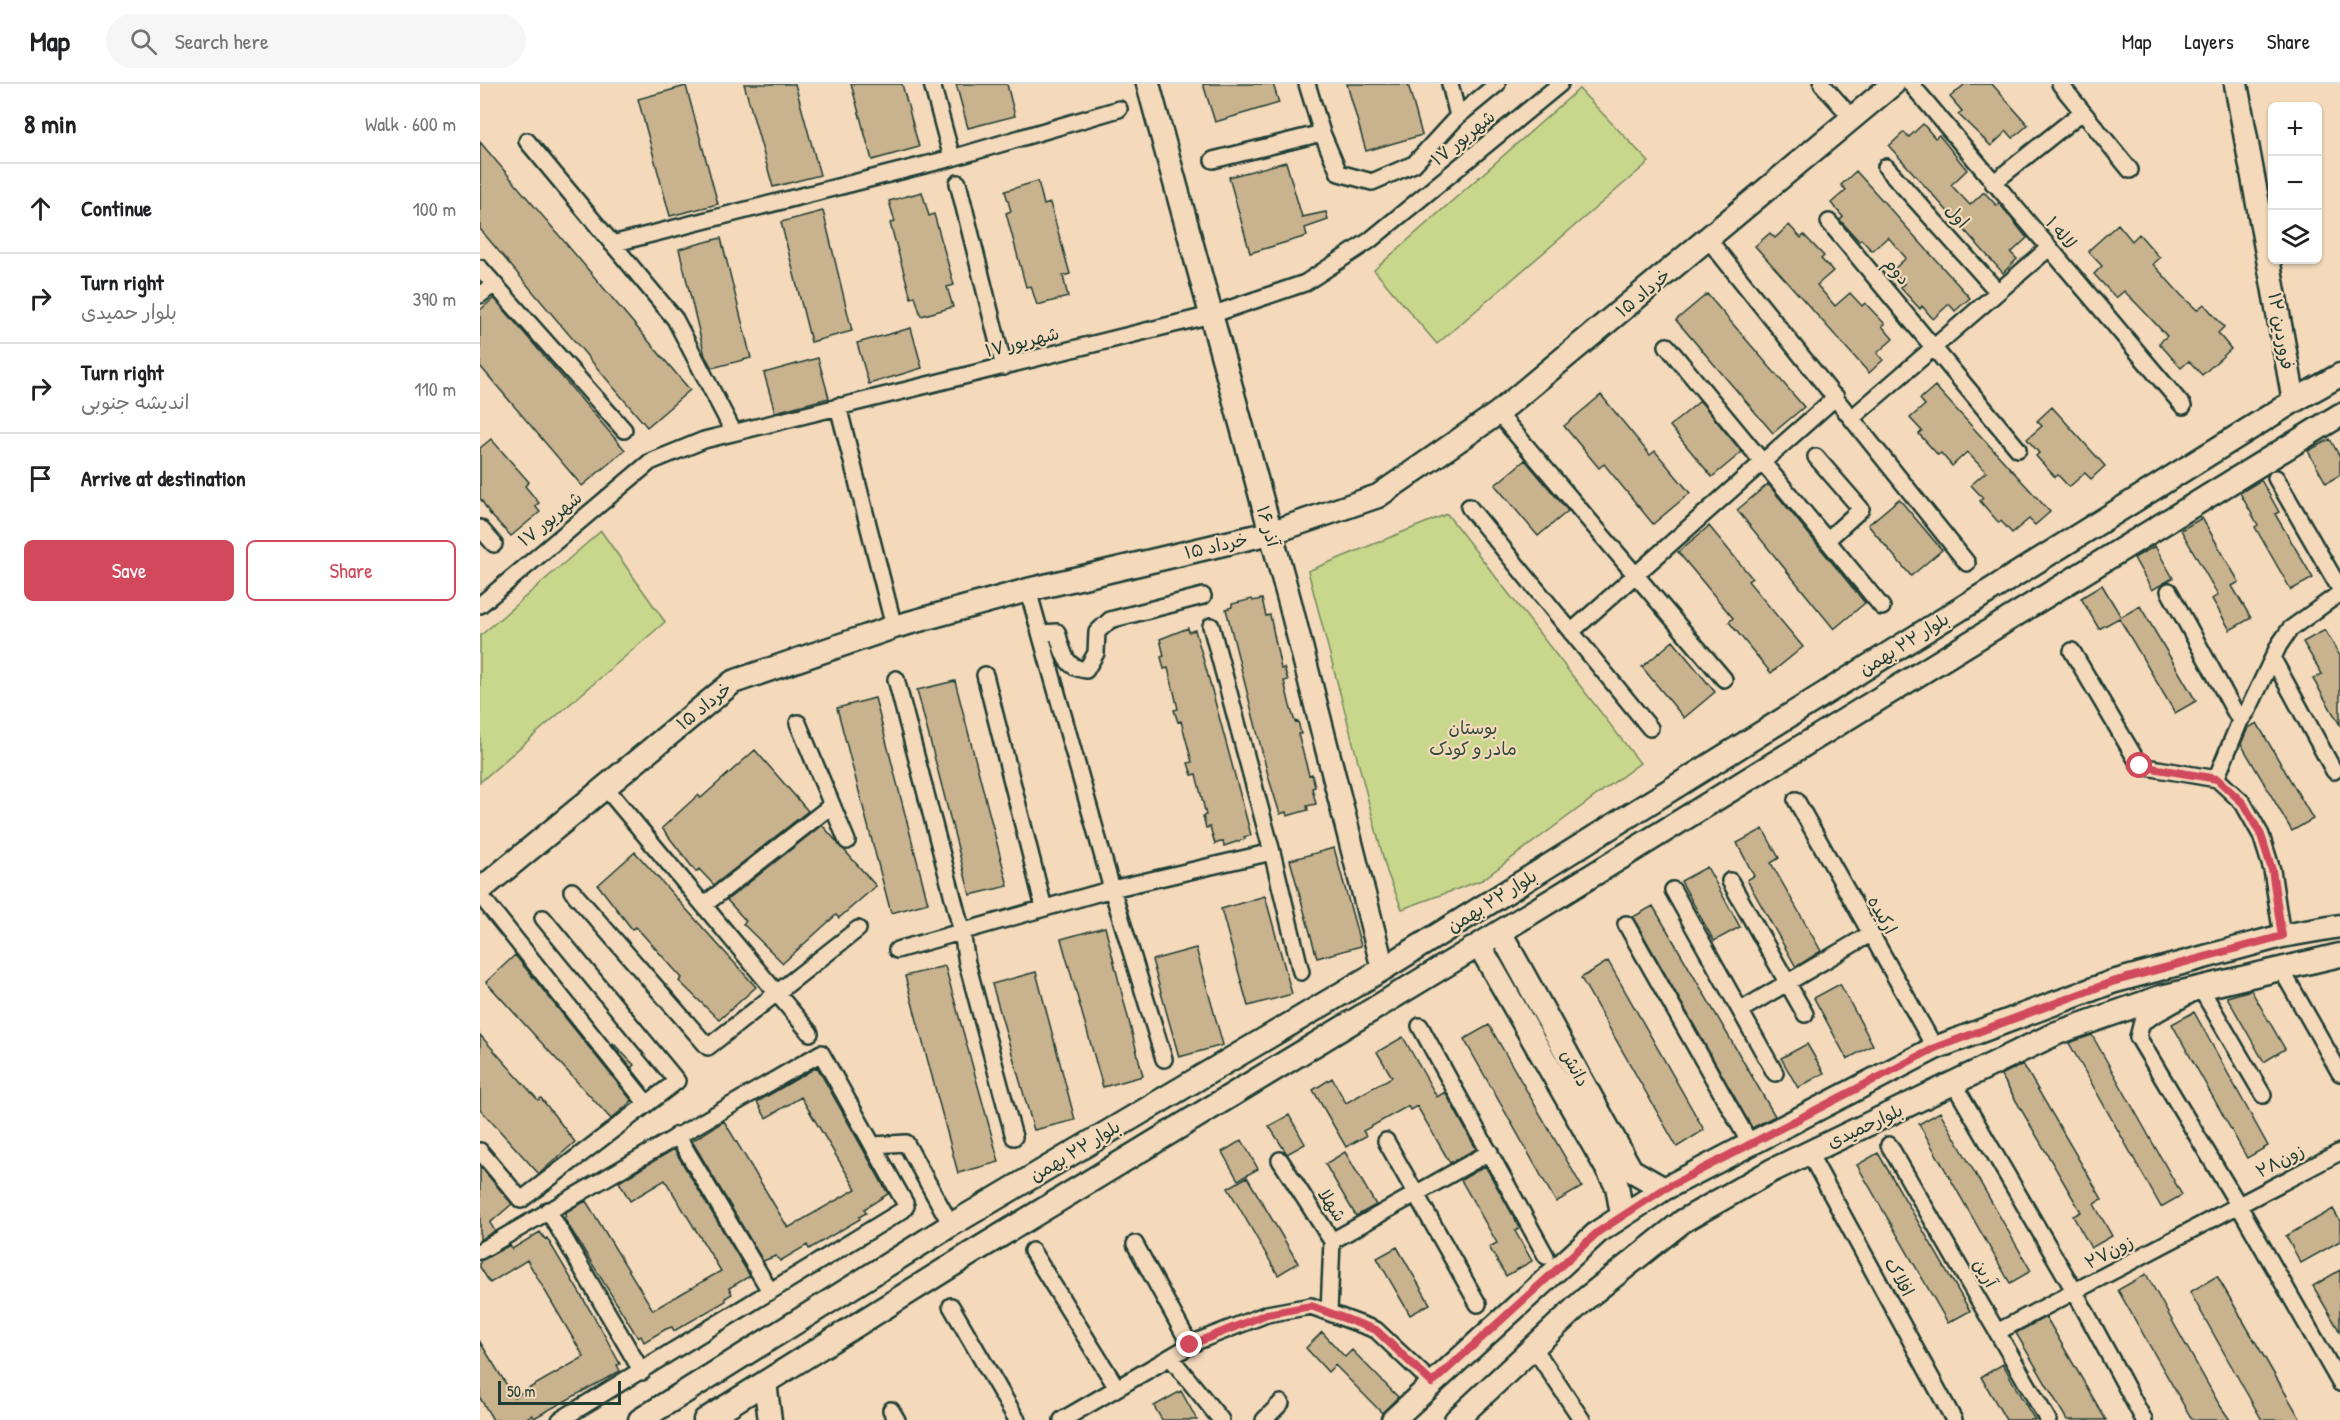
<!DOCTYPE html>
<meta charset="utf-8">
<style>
body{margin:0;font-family:"Patrick Hand","Playpen Sans Arabic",sans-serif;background:#f6f6f6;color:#202124}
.controls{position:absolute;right:18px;top:18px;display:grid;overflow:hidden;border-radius:9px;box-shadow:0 2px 4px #0004}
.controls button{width:54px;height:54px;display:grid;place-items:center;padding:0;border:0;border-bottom:2px solid #e0e0e0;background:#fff;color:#202124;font:30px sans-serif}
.scale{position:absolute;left:18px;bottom:15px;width:123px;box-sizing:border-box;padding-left:6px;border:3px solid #1f3d34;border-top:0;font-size:16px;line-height:21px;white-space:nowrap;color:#1f3d34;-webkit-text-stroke:4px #f4d9bb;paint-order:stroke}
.stop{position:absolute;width:18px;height:18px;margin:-14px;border:4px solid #d1495b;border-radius:50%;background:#fff}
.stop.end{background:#d1495b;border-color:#fff;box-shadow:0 2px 6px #0008}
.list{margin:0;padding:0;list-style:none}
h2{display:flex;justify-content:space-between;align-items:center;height:78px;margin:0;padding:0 24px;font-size:26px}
h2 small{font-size:20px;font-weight:400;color:#757577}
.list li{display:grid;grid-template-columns:39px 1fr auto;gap:18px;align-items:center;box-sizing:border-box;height:90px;padding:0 24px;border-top:2px solid #e0e0e0}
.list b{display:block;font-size:22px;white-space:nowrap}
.list p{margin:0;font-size:20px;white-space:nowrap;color:#757577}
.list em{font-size:20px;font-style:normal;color:#757577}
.actions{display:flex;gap:12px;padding:18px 24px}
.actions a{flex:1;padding:14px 0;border:2px solid #d1495b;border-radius:9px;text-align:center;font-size:21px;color:#d1495b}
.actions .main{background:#d1495b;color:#fff}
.icon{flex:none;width:33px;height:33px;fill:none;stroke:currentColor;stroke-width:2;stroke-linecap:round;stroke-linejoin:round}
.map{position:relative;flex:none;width:1860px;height:1336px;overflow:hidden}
header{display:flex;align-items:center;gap:36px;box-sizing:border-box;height:84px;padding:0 30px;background:#fff;border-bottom:2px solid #e0e0e0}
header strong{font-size:28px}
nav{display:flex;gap:33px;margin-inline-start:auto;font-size:21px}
.search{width:420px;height:54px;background:#f6f6f6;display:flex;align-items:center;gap:15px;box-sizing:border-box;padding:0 21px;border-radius:33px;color:#757577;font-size:22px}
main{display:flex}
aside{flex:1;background:#fff}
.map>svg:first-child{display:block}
</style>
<header>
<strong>Map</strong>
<div class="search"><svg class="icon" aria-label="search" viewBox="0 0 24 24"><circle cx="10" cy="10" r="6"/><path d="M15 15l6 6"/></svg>Search here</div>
<nav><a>Map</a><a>Layers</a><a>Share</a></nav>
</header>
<main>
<aside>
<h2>8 min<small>Walk · 600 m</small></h2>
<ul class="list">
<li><svg class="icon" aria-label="ahead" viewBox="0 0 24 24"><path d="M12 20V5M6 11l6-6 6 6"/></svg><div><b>Continue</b></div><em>100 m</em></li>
<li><svg class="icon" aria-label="right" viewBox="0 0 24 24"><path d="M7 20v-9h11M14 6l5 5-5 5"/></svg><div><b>Turn right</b><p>بلوار حمیدی</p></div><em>390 m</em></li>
<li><svg class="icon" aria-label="right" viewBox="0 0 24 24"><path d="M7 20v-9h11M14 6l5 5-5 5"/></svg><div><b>Turn right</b><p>اندیشه جنوبی</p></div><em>110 m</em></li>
<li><svg class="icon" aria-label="arrive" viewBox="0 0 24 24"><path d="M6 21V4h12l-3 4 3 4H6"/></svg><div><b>Arrive at destination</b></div></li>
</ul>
<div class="actions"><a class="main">Save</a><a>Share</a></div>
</aside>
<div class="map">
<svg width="1860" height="1336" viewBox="0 0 1860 1336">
<rect width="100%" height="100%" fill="#f4d9bb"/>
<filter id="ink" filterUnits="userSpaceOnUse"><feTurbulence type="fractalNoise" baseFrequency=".0167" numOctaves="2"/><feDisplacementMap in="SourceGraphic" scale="12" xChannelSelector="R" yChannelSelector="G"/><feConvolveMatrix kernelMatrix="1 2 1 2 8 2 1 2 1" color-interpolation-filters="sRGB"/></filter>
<g filter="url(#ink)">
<!-- green -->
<path fill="#c8d78b" stroke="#748a60" stroke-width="1.5" d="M1099 5 1169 78 957 260 894 186Z
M967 430 1160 679 1002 796 922 825 907 788 828 487Z
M121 447 185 538 0 698V552Z"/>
<!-- building -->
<path fill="#c9b28e" stroke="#1f3d34" stroke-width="1.5" d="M264 0H315L340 91 293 103Z
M371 0H422L439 63 392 76Z
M476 0H527L535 32 488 44Z
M723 0H793L799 19 735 38Z
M867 0H928L942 51 886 67Z
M1485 0H1512L1548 41 1533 54 1527 47 1511 62 1478 30 1482 27 1470 13Z
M206 2 238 120 190 132 158 15Z
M1443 40 1455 54 1459 51 1487 86 1471 101 1490 121 1504 108 1516 121 1519 119 1547 154 1531 169 1537 175 1523 189 1409 62 1424 48 1429 53Z
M0 58 210 306 167 343 0 145Z
M806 78 822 133 846 128 848 136 825 144 827 152 770 169 749 93Z
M1376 87 1490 214 1475 227 1469 220 1453 235 1442 222 1440 225 1420 203 1424 200 1412 187 1426 174 1408 153 1392 167 1381 155 1379 157 1360 136 1363 133 1351 119 1366 106 1361 101Z
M558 97 564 121 570 119 590 190 583 192 588 213 557 221 551 202 546 203 526 129 531 127 525 107Z
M442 108 449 132 454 130 474 201 467 203 473 223 441 232 435 212 431 214 410 139 415 138 409 117Z
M343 127 372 247 331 258 301 138Z
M1638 140 1652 157 1659 150 1680 174 1673 180 1701 211 1717 226 1724 220 1744 243 1738 249 1751 265 1722 291 1709 277 1701 284 1679 259 1687 252 1658 221 1644 207 1636 214 1614 190 1622 182 1608 167Z
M1309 141 1321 154 1324 151 1344 172 1341 175 1353 187 1337 201 1355 222 1370 209 1382 222 1385 219 1405 240 1402 242 1413 255 1397 269 1403 276 1389 289 1275 162 1290 149 1295 154Z
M241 154 271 274 232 284 225 272 199 165Z
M1227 210 1324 323 1293 349 1196 236Z
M14 214 145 366 102 402 0 282V226Z
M431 244 442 284 389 300 377 259Z
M338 274 349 314 295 328 284 289Z
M1455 302 1570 428 1555 441 1549 435 1532 449 1521 437 1519 439 1500 417 1503 414 1491 401 1506 388 1487 368 1472 382 1461 369 1458 371 1439 350 1442 347 1430 334 1445 321 1440 315Z
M1121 311 1170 371 1175 367 1210 409 1173 440 1124 380 1119 384 1084 342Z
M1220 317 1262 368 1232 393 1190 342Z
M1572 323 1625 382 1611 395 1605 389 1589 403 1578 391 1575 393 1556 372 1559 369 1547 355 1562 342 1557 337Z
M11 355 49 398 45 402 59 419 55 422 60 428 31 452 10 430 0 414V364Z
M1850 355 1860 373V391L1846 399 1828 367Z
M1045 376 1088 427 1058 452 1015 401Z
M1781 396 1799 428 1795 430 1833 494 1811 506 1775 443 1778 441 1760 409Z
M1288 400 1385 519 1354 545 1257 426Z
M1419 415 1462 466 1431 492 1388 441Z
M1722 434 1759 498 1752 502 1771 534 1750 546 1732 515 1738 511 1701 446Z
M1229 442 1272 494 1268 497 1323 563 1291 589 1249 538 1253 534 1198 468Z
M1675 462 1693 494 1672 506 1654 474Z
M1622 501 1641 533 1660 522 1716 617 1695 629 1639 534 1619 545 1601 514Z
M772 515 773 517 782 515 786 532 790 531 801 585 804 584 808 596 804 597 810 622 815 638 818 637 821 650H818L829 691 832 690 835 703 832 704 836 720 827 722 828 726 807 732 806 728 800 730 789 695 746 525 752 523V520Z
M708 544 709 548 715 546 727 588 771 751 764 753 765 755 744 762 743 757 735 760 730 743 726 744 723 732 726 731 716 690 712 691 708 679 712 678 701 637 698 638 694 626 698 625 694 608 688 584 684 585 681 573 684 572 680 555Z
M1845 546 1860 572V641L1833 595 1842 590 1823 558Z
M1193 557 1235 608 1204 634 1162 583Z
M475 597 528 802 490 811 437 606Z
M395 614 448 819 411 829 357 624Z
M1777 639 1833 735 1812 747 1761 660 1768 644Z
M275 666 328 727 234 801 219 785 216 788 182 744 218 711 221 714Z
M342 741 396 802 359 834 356 831 303 879 263 840 266 837 247 816Z
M1283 745 1299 774 1291 779 1341 867 1316 883 1267 796 1274 792 1257 759Z
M854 764 881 862 837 874 810 776Z
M155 768 276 903 239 936 199 897 202 894 156 843 152 845 118 801Z
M1227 783 1260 843 1234 857 1201 797Z
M785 812 812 910 768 922 741 825Z
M1173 822 1295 1032 1272 1044 1153 833Z
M625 843 663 992 623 1003 581 855Z
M716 864 743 961 699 973 672 876Z
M35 871 152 1017 131 1035 6 898Z
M1128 877 1224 1046 1197 1063 1101 894Z
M465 882 519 1078 478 1089 425 892Z
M556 888 595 1036 554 1046 512 900Z
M1360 900 1393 961 1367 975 1334 914Z
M1771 906 1805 965 1784 978 1747 913Z
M1714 928 1788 1062 1767 1074 1692 940Z
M1009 941 1102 1103 1076 1118 984 955Z
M0 951 58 1016 61 1014 95 1058 59 1090 0 1025Z
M1612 951 1702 1111 1681 1123 1589 959Z
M923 953 957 1013 965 1008 996 1065 970 1079 937 1022 930 1026 928 1022 883 1047 886 1052 866 1063 833 1006 852 994 866 1019 912 993 897 968Z
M133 959 154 981 151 984 167 1004 132 960Z
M1327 960 1344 989 1318 1004 1301 974Z
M1543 980 1622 1115 1614 1120 1632 1152 1611 1164 1593 1132 1601 1128 1521 991Z
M337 983 408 1110 384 1125 386 1129 379 1133 380 1135 329 1165 327 1161 300 1177 296 1172 283 1177 212 1057 244 1037 308 1144 376 1105 321 1013 286 1034 277 1018Z
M1460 1028 1551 1187 1530 1199 1439 1040Z
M809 1031 825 1060 807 1070 789 1042Z
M762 1056 778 1085 758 1096 742 1068Z
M194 1065 270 1192 249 1204 252 1210 245 1214 246 1217 194 1247 192 1243 186 1245 164 1258 161 1252 158 1254 84 1134 86 1132 84 1129 106 1117 173 1226 206 1207 241 1187 185 1096 150 1117 139 1098Z
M865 1068 896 1121 876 1132 845 1080Z
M1398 1069 1490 1227 1468 1239 1377 1081Z
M0 1082 32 1120 10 1139 15 1147 0 1156Z
M1005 1082 1040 1144 1035 1147 1052 1177 1026 1192 1009 1163 1017 1159 981 1096Z
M767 1093 818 1179 798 1191 748 1104Z
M1853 1125 1860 1137V1157L1821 1179 1806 1152Z
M60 1148 65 1155 67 1154 120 1243 140 1280 137 1281 140 1287 54 1334 52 1331 43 1336H13L0 1314V1258L34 1313 104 1273 47 1176 10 1199 0 1183V1177L30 1161 32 1165Z
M917 1163 950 1220 930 1231 897 1174Z
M1860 1186V1248L1833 1202Z
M1666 1190 1739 1320 1750 1336H1714L1710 1332 1638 1206Z
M1737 1192 1790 1283 1821 1336H1782L1766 1308 1710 1208Z
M1566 1233 1626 1336H1587L1536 1249Z
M842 1248 865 1273 872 1266 918 1313 902 1329 855 1281 848 1288 826 1264Z
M1523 1280 1541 1313 1555 1336H1526L1501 1293Z
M701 1307 717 1336H682L674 1322Z"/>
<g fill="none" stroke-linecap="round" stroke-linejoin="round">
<defs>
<path id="street" d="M452 0 472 74
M827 0 842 49 859 89 892 98 934 80 978 32 1017 0
M970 0 978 32
M1342 0 1372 34
M1431 0 1703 322
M1580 0 1650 86
M47 57 195 235 253 347
M733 76 842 49
M1406 83 1518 208
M478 99 524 283
M1513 99 1602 28
M1349 138 1538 365
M1228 155 1487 479
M132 160 472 74 639 25
M0 184 144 346
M0 211 14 200
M1187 262 1402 523
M358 322 414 543
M1018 329 1244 595
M1373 333 1569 164
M1336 373 1381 425 1347 456
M1796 394 1860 505
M989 423 1170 644
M0 444 14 460
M548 506 632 805 684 975
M1689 507 1760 637
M0 521 170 378 224 356 731 231 825 199 889 157 1080 0
M731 542 792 768 821 888
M1091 548 1356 313
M562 549 577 548C583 567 584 584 606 586L616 569 617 548 630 536 723 512
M1592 567 1660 682 1737 695 1763 719 1781 751 1792 786 1802 852
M1793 575 1854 687
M505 591 564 824
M416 595 482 848 487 879 534 1053
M318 639 367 757
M1736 695 1760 637 1768 626 1799 561 1810 545 1860 509
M125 703 330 949
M1316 716 1455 964
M1250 797 1325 930
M1193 806 1295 989
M92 807 228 963 378 845
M0 811 167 1020
M224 821 352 721
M1146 840 1271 1061
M417 866 632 805 792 768
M1800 883 1860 989
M1261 926 1390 850
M940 942 1066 1172
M1474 1000 1595 1208 1664 1336
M1783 1011 1721 905 1662 938 1658 953 1759 1122 1860 1299
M197 1051 290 1207
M906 1057 998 1220
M394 1061 426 1059 471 1141
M1409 1061 1568 1336
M0 1067 41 1116 197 997 63 834
M1329 1069 1474 1336
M800 1076 852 1157 849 1228
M68 1126 162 1288
M852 1157 1010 1068
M655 1160 710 1261
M0 1167 341 969 425 1119 426 1122 423 1126 80 1336
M552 1167 637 1304
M471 1222 537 1336
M1517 1248 1860 1068
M1054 1264 1102 1336
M690 1273 741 1336
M411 1326 417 1336
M582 1336 718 1257 787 1230 831 1222 896 1246 952 1299
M784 1336 801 1319"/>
<path id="secondary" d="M668 0 809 515 903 885
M1756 0 1814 317
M0 806 253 598 414 543 548 506 790 449 898 412 1018 329 1413 0
M1020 848 1151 1086 1184 1105
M999 861 1137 1102 1142 1131
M285 1299 290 1336
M160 1336 471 1141 903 885 1814 317 1860 291
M225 1336 490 1170 999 861 1860 331
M913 1336 1118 1148 1184 1105 1455 964 1632 898 1802 852 1860 842
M976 1336 1104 1216 1203 1137 1291 1087 1577 949 1681 913 1860 871"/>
</defs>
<!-- street casing -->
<use href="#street" stroke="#1f3d34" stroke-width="20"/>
<!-- secondary casing -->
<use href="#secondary" stroke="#1f3d34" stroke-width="27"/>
<!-- street -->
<use href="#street" stroke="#f4d9bb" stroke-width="15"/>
<!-- secondary -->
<use href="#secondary" stroke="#f4d9bb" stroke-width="22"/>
</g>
</g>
<g fill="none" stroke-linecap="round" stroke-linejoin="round" filter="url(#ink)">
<!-- route -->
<path stroke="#d1495b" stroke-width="8" d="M710 1261 787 1230 831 1222 896 1246 952 1299 1118 1148 1184 1105 1455 964 1632 898 1802 852 1792 786 1781 751 1763 719 1737 695 1660 682"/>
</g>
<g text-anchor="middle" stroke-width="4.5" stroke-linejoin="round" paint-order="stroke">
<!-- street labels -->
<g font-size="18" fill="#1f3d34" stroke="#f4d9bb">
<text transform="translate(983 54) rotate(-39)" y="6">۱۷ شهریور</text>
<text transform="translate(1477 132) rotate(48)" y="6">اول</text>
<text transform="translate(1581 149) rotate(50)" y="6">لاله ۱</text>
<text transform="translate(1417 187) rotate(50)" y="6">دوم</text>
<text transform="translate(1163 209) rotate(-40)" y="6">۱۵ خرداد</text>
<text transform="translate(1801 247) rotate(80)" y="6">۱۲ فروردین</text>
<text transform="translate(542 258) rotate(-14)" y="6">۱۷ شهریور</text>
<text transform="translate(70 435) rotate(-39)" y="6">۱۷ شهریور</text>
<text transform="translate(788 442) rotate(74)" y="6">۱۶ آذر</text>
<text transform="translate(736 462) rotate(-13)" y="6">۱۵ خرداد</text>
<text transform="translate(1424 560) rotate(-32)" y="6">بلوار ۲۲ بهمن</text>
<text transform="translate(224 622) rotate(-39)" y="6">۱۵ خرداد</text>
<text transform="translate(1012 817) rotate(-32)" y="6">بلوار ۲۲ بهمن</text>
<text transform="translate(1402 831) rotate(61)" y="6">ارکیده</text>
<text transform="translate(1095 984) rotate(61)" y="6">دانش</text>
<text transform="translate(1385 1042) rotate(-25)" y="6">بلوارحمیدی</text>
<text transform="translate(595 1067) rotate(-31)" y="6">بلوار ۲۲ بهمن</text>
<text transform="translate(1800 1077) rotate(-28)" y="6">زون۲۸</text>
<text transform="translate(852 1121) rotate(57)" y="6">شهلا</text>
<text transform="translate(1629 1168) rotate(-28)" y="6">زون۲۷</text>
<text transform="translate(1505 1189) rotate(60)" y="6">آرین</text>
<text transform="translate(1419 1193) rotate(61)" y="6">افلاک</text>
</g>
<!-- park labels -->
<g font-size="18" fill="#304c3d" stroke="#f4d9bb">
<text x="993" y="650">بوستان<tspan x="993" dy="21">مادر و کودک</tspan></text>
</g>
</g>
</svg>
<div class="controls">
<button>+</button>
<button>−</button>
<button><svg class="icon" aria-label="layers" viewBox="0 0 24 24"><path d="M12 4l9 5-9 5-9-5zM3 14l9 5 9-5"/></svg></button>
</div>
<div class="scale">50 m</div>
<div class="stop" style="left:1660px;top:682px"></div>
<div class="stop end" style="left:710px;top:1261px"></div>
</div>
</main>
